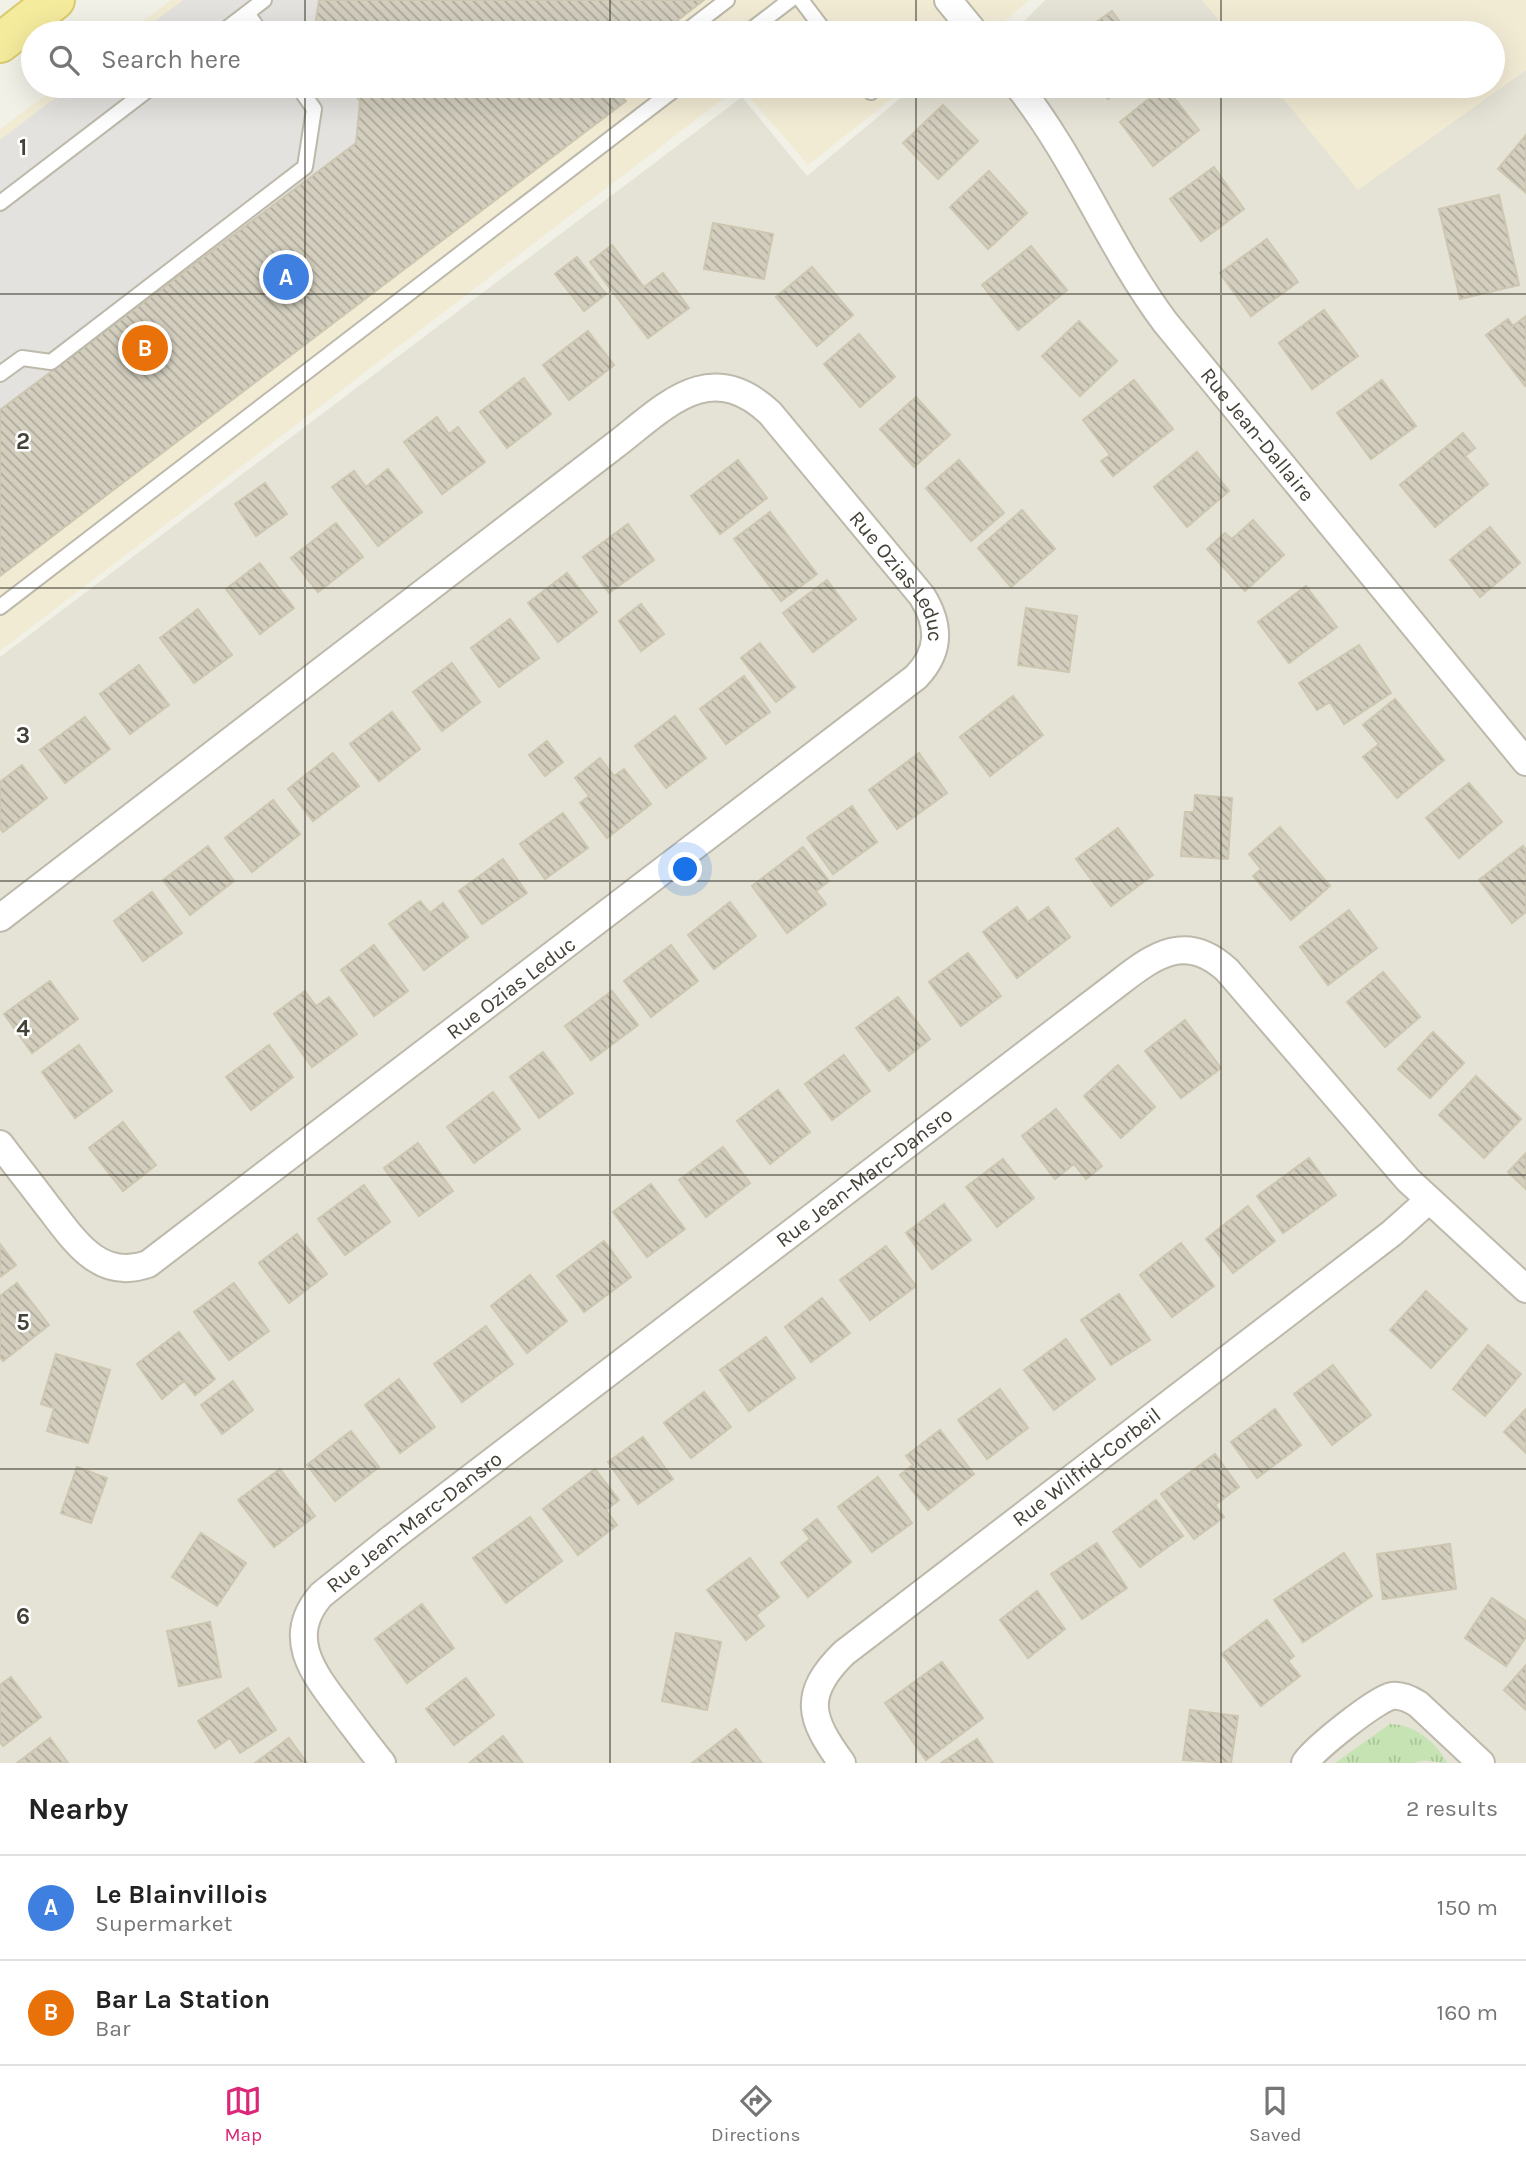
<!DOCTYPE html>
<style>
body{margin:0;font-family:Karla,sans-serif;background:#f6f6f6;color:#222}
.you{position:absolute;left:686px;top:870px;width:24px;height:24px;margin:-18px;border:5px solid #fff;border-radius:50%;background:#1a73e8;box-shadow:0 0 0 10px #1a73e833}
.badge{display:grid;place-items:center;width:46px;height:46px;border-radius:50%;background:#db2777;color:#fff;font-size:23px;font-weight:700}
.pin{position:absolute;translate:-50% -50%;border:4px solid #fff;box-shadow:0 2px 7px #0006}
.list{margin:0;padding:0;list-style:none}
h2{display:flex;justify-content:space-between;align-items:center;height:91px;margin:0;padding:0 28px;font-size:30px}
h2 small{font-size:23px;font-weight:400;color:#767676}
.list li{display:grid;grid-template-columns:46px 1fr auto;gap:21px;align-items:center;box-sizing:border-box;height:105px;padding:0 28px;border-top:2px solid #e0e0e0}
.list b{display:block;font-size:26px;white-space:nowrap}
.list p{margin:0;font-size:23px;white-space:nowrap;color:#767676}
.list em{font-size:23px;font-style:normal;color:#767676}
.icon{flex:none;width:38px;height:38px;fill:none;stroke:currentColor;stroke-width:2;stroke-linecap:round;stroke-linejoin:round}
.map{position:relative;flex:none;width:1526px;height:1763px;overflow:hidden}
.search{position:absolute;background:#fff;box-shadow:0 7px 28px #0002;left:21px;right:21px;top:21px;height:77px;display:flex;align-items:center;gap:18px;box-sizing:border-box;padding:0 24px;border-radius:38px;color:#767676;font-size:26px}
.sheet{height:301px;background:#fff}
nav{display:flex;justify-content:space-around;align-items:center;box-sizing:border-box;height:98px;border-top:2px solid #e0e0e0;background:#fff;font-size:19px;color:#767676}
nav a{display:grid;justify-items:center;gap:4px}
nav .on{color:#db2777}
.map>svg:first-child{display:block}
</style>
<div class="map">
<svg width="1526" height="1763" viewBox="0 0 1526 1763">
<defs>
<pattern id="grass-tufts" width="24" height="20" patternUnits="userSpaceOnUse" patternTransform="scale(1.75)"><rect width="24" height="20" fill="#c5e3b3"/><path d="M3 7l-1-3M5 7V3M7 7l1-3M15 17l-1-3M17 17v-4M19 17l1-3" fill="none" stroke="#aac49b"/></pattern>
<pattern id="building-back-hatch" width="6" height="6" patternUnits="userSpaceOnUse" patternTransform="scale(1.75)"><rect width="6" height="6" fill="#d3cebe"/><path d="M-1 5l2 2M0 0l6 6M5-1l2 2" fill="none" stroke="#ada99b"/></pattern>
</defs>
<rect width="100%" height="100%" fill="#f2f1e7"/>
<!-- residential -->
<path fill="#e5e3d6" d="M1045 0H1202L1230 33H1010L1015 31Z
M1526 70V1763H0V657L742 97 807 176 915 86H1273L1358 189Z"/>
<!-- commercial -->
<path fill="#f2ebd4" d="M171 0H1029L1006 20 983 33H127Z
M1202 0H1526V70L1358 190 1273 86H1493V33H1230Z
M58 86H908L808 165 740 86 0 651V129Z"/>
<!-- grass -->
<path fill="url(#grass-tufts)" d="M1390 1724C1413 1724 1437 1742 1447 1763 1436 1763 1424 1758 1415 1763H1335Z"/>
<!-- parking -->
<path fill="#e3e2df" d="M183 0H319L314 33H139Z
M71 86H347L360 101 356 143 0 410V140Z"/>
<!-- building -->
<path fill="url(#building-back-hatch)" stroke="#cdc7b1" stroke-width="2" d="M319 0H704L661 33H314Z
M1112 11 1128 33H1081Z
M347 86H613L626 101 0 576V410L356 143 360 101Z
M1098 86H1125L1108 99Z
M1165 86 1199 130 1153 166 1120 122Z
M943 105 978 141 938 179 903 143Z
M1526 135V193L1498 169Z
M1214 167 1244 209 1201 241 1170 199Z
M989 171 1027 213 988 249 950 207Z
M1499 195 1519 285 1460 299 1439 209Z
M713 223 773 234 764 279 704 269Z
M1267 239 1298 282 1251 316 1220 273Z
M612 245 644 287 663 273 689 308 648 338 590 262Z
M1031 246 1067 290 1018 330 982 285Z
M577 257 606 294 584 311 555 274Z
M812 267 853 315 817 346 776 297Z
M1324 310 1358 356 1312 389 1279 343Z
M1526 316V385L1525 386 1486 335 1508 319 1513 326Z
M1079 321 1117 361 1080 396 1042 356Z
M588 331 614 365 569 400 543 365Z
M859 334 895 377 860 407 824 364Z
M524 378 551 414 507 448 480 412Z
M1134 380 1173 429 1113 476 1101 461 1110 455 1083 420Z
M1382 380 1416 426 1371 459 1337 413Z
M916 397 950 435 914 467 880 429Z
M437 417 449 434 458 427 485 462 442 494 404 442Z
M1463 433 1475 448 1465 456 1488 484 1435 527 1400 485Z
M1197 452 1229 491 1187 527 1154 487Z
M738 460 767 498 720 534 691 496Z
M959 460 1004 513 971 541 926 488Z
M388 469 422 512 378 546 332 487 354 471 366 487Z
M265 483 287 514 256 536 235 504Z
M1022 510 1055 549 1011 587 978 548Z
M770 512 817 574 781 601 734 539Z
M1253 520 1284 555 1245 591 1207 549 1225 533 1232 539Z
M336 523 363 557 318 592 291 558Z
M628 524 654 560 609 593 583 557Z
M1490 527 1520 563 1480 597 1450 560Z
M260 563 294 608 260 634 226 589Z
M567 573 597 612 558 642 528 603Z
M827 580 856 619 813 652 783 613Z
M1306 586 1337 627 1289 663 1258 622Z
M641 604 664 634 641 651 619 621Z
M1026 608 1077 616 1069 672 1018 665Z
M198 609 232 655 194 683 160 638Z
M510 619 539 658 499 687 471 648Z
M760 643 795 687 776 702 741 658Z
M1359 645 1391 693 1344 724 1330 702 1317 710 1299 683Z
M452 663 480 702 442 731 413 692Z
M139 665 169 705 130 734 100 694Z
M744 676 770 712 726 744 700 709Z
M1013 696 1043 735 990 776 960 737Z
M1395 699 1444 760 1397 798 1363 757 1379 744 1363 725Z
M392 712 420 749 379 781 350 744Z
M675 716 706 758 666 788 635 746Z
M85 717 110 749 65 783 40 750Z
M547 741 563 762 545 776 529 755Z
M333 753 359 786 313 821 288 789Z
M919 753 947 793 897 829 869 790Z
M600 758 614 776 624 769 651 804 607 838 580 803 589 796 575 778Z
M22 765 47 798 3 832 0 828V782Z
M1469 783 1502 822 1459 858 1426 818Z
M1195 795 1232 798 1228 859 1181 856 1185 812H1194Z
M273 800 300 834 252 872 225 838Z
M852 806 877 842 833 874 807 838Z
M563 813 588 848 545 879 520 844Z
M1280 827 1330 886 1291 920 1253 876 1261 869 1249 854Z
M1118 828 1153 875 1111 906 1076 859Z
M208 846 234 881 190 915 163 880Z
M1523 846 1526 850V912L1512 923 1479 880Z
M803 847 829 881 816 891 826 904 787 933 752 886Z
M503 859 527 893 482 924 459 891Z
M152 892 182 933 143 961 114 921Z
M420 901 430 913 443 903 468 937 424 970 389 924Z
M730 902 756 936 714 969 688 935Z
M1017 907 1028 922 1048 907 1070 937 1017 978 983 932Z
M1349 910 1377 948 1328 985 1300 947Z
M374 945 408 991 374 1016 341 970Z
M671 945 698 981 651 1017 624 981Z
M968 953 1001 996 961 1026 929 982Z
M1383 972 1420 1017 1385 1047 1347 1002Z
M50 981 78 1019 32 1053 4 1014Z
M305 991 316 1006 329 997 357 1034 312 1067 274 1014Z
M612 991 638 1025 591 1060 565 1026Z
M898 997 930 1039 889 1071 856 1028Z
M1185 1020 1221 1068 1181 1098 1145 1051Z
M1433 1032 1464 1063 1430 1098 1398 1069Z
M79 1045 112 1091 75 1118 42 1072Z
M269 1045 293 1077 251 1110 226 1077Z
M543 1052 573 1093 539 1118 510 1077Z
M844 1055 870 1091 832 1120 805 1084Z
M1118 1065 1155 1107 1121 1138 1084 1096Z
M1476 1076 1521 1119 1484 1158 1439 1115Z
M778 1090 810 1132 770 1164 737 1121Z
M493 1092 520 1129 474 1163 447 1127Z
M1056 1109 1102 1166 1086 1179 1074 1164 1055 1179 1022 1136Z
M123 1122 156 1165 123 1191 89 1148Z
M418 1143 453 1191 419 1216 384 1168Z
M723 1147 750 1183 706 1217 679 1180Z
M1526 1153V1189L1508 1172Z
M1309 1158 1336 1195 1283 1233 1257 1196Z
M1003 1159 1034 1198 997 1227 966 1187Z
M651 1184 685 1229 647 1257 613 1212Z
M364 1185 390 1222 345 1255 318 1219Z
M944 1204 971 1240 932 1269 906 1233Z
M1248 1206 1275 1241 1233 1273 1206 1239Z
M297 1234 327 1274 289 1303 259 1263Z
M604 1241 631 1277 584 1312 557 1276Z
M1181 1243 1214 1286 1172 1317 1140 1275Z
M0 1244 16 1265 0 1277Z
M886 1246 916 1286 870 1320 840 1280Z
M530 1275 567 1321 527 1353 491 1306Z
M17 1283 49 1325 3 1361 0 1357V1296Z
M234 1283 269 1331 229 1360 194 1312Z
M1426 1291 1467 1329 1431 1368 1390 1330Z
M1119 1294 1150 1340 1111 1365 1081 1320Z
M822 1298 850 1333 811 1362 785 1327Z
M486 1326 513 1364 462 1402 434 1364Z
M179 1332 215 1379 195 1395 184 1381 162 1399 137 1364Z
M766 1337 795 1378 749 1411 720 1370Z
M1066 1339 1095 1379 1054 1410 1024 1370Z
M1488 1345 1521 1374 1485 1416 1453 1389Z
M56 1354 110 1370 88 1443 47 1431 54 1408 41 1404Z
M1333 1365 1371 1415 1332 1445 1294 1394Z
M399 1379 435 1427 400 1453 365 1405Z
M233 1381 253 1410 222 1434 201 1405Z
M1000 1389 1028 1428 987 1459 958 1420Z
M704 1392 731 1427 691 1458 664 1423Z
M1275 1409 1301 1445 1257 1478 1231 1442Z
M1526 1409V1453L1504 1432Z
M940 1430 974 1474 928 1510 900 1475 913 1465 906 1456Z
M351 1431 379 1467 335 1501 307 1465Z
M643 1437 673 1479 638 1504 608 1462Z
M1215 1454 1239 1487 1215 1505 1224 1517 1194 1539 1161 1494Z
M77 1467 107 1478 91 1523 61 1513Z
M280 1469 315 1516 274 1547 238 1500Z
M595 1469 619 1500 606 1510 617 1525 578 1555 543 1509Z
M878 1477 912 1523 872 1552 838 1507Z
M1156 1500 1183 1536 1140 1567 1113 1532Z
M530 1517 562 1561 506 1603 473 1558Z
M817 1519 851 1562 808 1597 781 1563 810 1539 803 1530Z
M201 1533 246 1563 217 1606 172 1577Z
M1097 1543 1127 1588 1082 1619 1051 1574Z
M1450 1544 1456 1589 1383 1599 1377 1554Z
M1344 1553 1372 1596 1303 1642 1274 1600Z
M750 1558 779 1597 756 1615 764 1626 746 1640 707 1590Z
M1037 1591 1065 1629 1028 1658 1000 1620Z
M1492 1598 1526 1621V1637L1506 1666 1465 1638Z
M422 1604 454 1648 407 1683 375 1639Z
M1267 1620 1294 1656 1288 1661 1300 1676 1261 1706 1222 1654Z
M210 1622 221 1677 179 1686 167 1631Z
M676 1633 721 1642 707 1710 662 1701Z
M942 1662 983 1718 926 1760 885 1703Z
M1526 1665V1710L1504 1690Z
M11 1677 41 1717 3 1746 0 1742V1685Z
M466 1678 494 1715 454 1745 426 1709Z
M248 1688 276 1730 240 1753 230 1738 215 1748 198 1721Z
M1190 1710 1238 1716 1231 1763 1183 1760Z
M736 1729 762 1763H692Z
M503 1736 523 1763H469Z
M50 1738 68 1763H17Z
M289 1738 307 1763H255Z
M977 1739 993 1763H941Z"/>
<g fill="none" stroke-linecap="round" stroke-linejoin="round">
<defs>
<path id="lane" d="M801 0 826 33
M247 13 261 33
M221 33 264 0
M684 33 727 0
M747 33 790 0
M867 86 871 92
M615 88 617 86
M0 203 153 86
M0 374 22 358 51 362 305 167 314 109 298 86
M0 607 679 86"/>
<g id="street">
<path d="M948 0 975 33"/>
<path id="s1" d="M1018 86C1076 159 1109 247 1165 322L1526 762"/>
<path id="s2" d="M0 918 614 446C665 407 709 356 770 413L922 596C940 625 941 651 916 677L148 1264C98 1282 73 1238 46 1204 31 1184 15 1164 0 1144"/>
<path id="s3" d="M382 1763C368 1746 355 1728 342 1711 314 1674 284 1638 321 1595L392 1538 1120 982C1156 954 1187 933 1227 970L1408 1180 1526 1289"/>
<path id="s4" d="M842 1763C810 1719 801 1695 844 1653L1392 1233 1429 1200"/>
<path d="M1305 1763C1314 1749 1376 1699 1392 1696 1401 1695 1410 1699 1418 1704L1481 1763"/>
</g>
<path id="primary" d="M0 43 55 0"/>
</defs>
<!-- lane casing -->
<use href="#lane" stroke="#bdb9ab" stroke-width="18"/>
<!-- street casing -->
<use href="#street" stroke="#bdb9ab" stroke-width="30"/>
<!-- primary casing -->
<use href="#primary" stroke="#d9cb6e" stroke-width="42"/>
<!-- lane -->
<use href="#lane" stroke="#fff" stroke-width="14"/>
<!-- street -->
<use href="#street" stroke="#fff" stroke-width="26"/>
<!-- primary -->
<use href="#primary" stroke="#f5eb9d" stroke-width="38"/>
</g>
<!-- grid -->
<path fill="none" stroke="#444137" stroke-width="2" stroke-opacity="0.55" d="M305 0V33M610 0V33M916 0V33M1221 0V33M305 86V1763M610 86V1763M916 86V1763M1221 86V1763M0 294H1526M0 588H1526M0 881H1526M0 1175H1526M0 1469H1526"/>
<g text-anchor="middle" stroke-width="5" stroke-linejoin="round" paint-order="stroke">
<!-- street labels -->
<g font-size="21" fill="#444137" stroke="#fff">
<text dy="7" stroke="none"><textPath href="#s1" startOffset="424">Rue Jean-Dallaire</textPath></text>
<text dy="7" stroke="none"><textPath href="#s2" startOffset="1164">Rue Ozias Leduc</textPath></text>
<text transform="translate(511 988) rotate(-37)" y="7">Rue Ozias Leduc</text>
<text dy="7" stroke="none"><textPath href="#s3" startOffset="882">Rue Jean-Marc-Dansro</textPath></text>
<text dy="7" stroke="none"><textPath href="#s4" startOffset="432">Rue Wilfrid-Corbeil</textPath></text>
<text dy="7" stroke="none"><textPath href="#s3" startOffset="315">Rue Jean-Marc-Dansro</textPath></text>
</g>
</g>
<g font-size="23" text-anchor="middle" font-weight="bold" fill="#444137" stroke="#fff" stroke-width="5" stroke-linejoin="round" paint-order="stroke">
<text x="23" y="155">1</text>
<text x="23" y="449">2</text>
<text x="23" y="743">3</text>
<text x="23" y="1036">4</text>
<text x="23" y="1330">5</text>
<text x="23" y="1624">6</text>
</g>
</svg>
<div class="you"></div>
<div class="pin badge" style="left:286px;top:277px;background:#3f7fe0">A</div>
<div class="pin badge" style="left:145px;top:348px;background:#e8710a">B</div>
<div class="search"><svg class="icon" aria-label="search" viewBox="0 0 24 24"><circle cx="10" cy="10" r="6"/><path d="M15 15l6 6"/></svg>Search here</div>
</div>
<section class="sheet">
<h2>Nearby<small>2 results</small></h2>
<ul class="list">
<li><span class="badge" style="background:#3f7fe0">A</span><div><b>Le Blainvillois</b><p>Supermarket</p></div><em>150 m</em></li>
<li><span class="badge" style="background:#e8710a">B</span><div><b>Bar La Station</b><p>Bar</p></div><em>160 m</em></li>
</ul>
</section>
<nav>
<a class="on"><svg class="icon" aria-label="map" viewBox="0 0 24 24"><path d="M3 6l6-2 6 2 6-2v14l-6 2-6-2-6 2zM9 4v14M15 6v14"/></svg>Map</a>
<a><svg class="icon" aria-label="directions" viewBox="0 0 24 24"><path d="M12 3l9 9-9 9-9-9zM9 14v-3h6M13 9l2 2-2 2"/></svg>Directions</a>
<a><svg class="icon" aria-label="saved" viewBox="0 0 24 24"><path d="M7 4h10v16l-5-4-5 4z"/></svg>Saved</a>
</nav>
